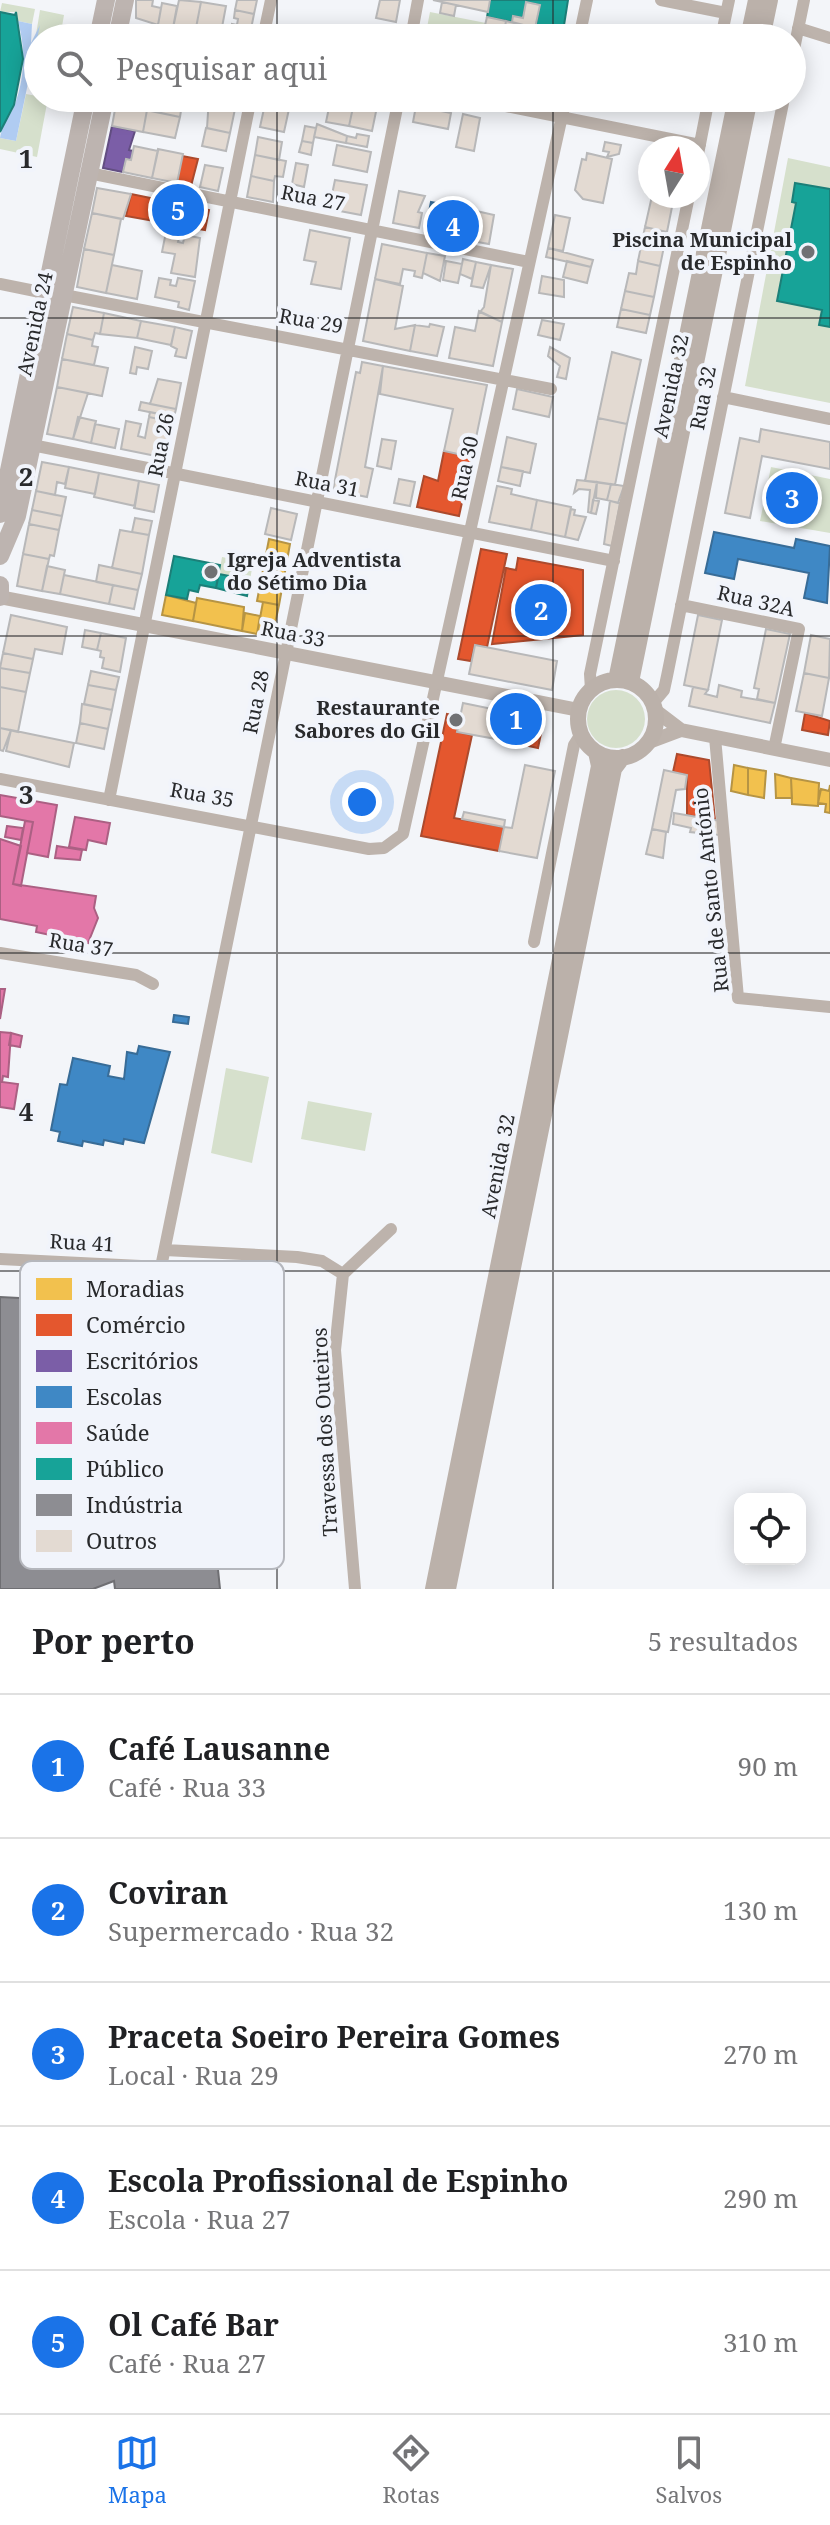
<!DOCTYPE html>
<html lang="pt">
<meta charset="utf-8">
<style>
body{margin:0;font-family:"Noto Serif",serif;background:#f2f2f2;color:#202124}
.controls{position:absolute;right:24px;bottom:24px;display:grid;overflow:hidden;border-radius:16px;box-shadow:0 4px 20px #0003}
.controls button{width:72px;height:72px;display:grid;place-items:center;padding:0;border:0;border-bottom:2px solid #e0e0e0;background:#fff;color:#202124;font:40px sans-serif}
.compass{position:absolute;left:638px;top:136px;width:72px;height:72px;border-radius:50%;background:#fff;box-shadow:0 4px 20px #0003;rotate:11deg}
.you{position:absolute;left:362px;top:802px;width:28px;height:28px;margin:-20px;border:6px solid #fff;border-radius:50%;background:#1a73e8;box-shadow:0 0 0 12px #1a73e833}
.badge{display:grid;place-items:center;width:52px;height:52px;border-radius:50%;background:#1a73e8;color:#fff;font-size:26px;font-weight:700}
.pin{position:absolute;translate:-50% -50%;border:4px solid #fff;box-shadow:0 2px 8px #0006}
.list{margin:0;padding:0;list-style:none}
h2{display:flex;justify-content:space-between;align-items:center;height:104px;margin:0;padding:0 32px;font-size:34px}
h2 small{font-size:26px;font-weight:400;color:#757577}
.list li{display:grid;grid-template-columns:52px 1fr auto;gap:24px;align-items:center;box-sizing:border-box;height:144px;padding:0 32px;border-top:2px solid #e0e0e0}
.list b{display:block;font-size:30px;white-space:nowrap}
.list p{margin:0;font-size:26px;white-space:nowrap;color:#757577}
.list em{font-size:26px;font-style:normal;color:#757577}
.icon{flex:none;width:44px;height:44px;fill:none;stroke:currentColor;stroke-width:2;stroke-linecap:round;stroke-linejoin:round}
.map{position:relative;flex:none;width:830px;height:1589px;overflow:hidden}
.search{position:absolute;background:#fff;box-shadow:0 4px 20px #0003;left:24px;right:24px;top:24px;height:88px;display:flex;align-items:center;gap:20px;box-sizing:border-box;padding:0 28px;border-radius:44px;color:#757577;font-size:30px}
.sheet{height:824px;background:#fff}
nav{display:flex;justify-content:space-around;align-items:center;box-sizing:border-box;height:112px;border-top:2px solid #e0e0e0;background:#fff;font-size:22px;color:#757577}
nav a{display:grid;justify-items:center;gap:4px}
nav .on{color:#1a73e8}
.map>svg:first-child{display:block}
</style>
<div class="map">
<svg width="830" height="1589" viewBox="0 0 830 1589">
<rect width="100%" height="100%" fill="#f3f5f9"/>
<!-- green -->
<path fill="#d6e0cc" d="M2 3 35 9 32 24 18 21 16 12H0Z
M40 10 64 15 60 38H38V80L29 78Z
M430 12 486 23 482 38H425Z
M26 94 48 98 37 157 0 149V138L16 141Z
M788 158 830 167V403L745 386Z
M771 467 830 479V533L760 521Z
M222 557 253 563 250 580 219 574Z
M587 719a29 29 0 1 1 58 0a29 29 0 1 1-58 0Z
M226 1068 269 1077 252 1163 211 1153Z
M308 1101 372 1113 365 1151 301 1139Z"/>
<!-- water -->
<path fill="#b0ccf2" d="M18 21 32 24 31 43 40 25 16 141 0 138C1 128 8 118 13 109 25 81 26 50 18 21Z"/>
<!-- homes -->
<path fill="#f2c14e" stroke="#b69444" stroke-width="2" d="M269 539 290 544 279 605 257 601Z
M166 595 196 603 193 621 162 615Z
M197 598 244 607 242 631 193 621Z
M263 602 279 605 272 637 257 634Z
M245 613 260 616 257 634 242 631Z
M734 765 748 768V795L731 791Z
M748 768 766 771 764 798 748 795Z
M775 774 791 778 792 798H776Z
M791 778 819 783 818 806 792 804Z
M830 785V813L825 812 826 804 818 803 821 789 829 791Z"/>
<!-- shops -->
<path fill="#e4572e" stroke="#ac4a2d" stroke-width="2" d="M182 156 198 159 191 186 177 183Z
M131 194 209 210 205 230 126 216Z
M444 451 472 457 459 516 417 507 424 476 438 481Z
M481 549 507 554 487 647 475 645 471 661 458 659Z
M518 558 583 570V635L492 644 506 568 516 570Z
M502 711 544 719 538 748 496 739Z
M805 713 830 721 828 735 802 730Z
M447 714 460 716 457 732 472 735 454 818 504 827 499 851 421 836Z
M677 754 709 760 715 820 687 815V775L673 772Z"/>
<!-- offices -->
<path fill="#7b5ea7" stroke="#624e82" stroke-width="2" d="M112 126 135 131 129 150 133 151 131 160 126 159 123 172 103 168Z"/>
<!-- schools -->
<path fill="#3f88c5" stroke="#386c97" stroke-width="2" d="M431 202 472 210 466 240 425 232Z
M714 532 794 548 796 539 830 546 827 603 804 598 809 573 738 559 734 579 705 573Z
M174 1015 189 1017 188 1024 173 1022Z
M139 1046 170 1052 144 1143 124 1139 123 1144 104 1140 103 1145 83 1141 82 1146 58 1141 60 1132 51 1130 60 1084 67 1085 73 1058 110 1066 108 1076 124 1079 127 1052 137 1054Z"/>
<!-- health -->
<path fill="#e377a8" stroke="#ab6083" stroke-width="2" d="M0 795 57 805 48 857 27 853 33 822 0 816Z
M75 817 110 823 106 844 88 840 86 850 69 847Z
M25 821 33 822 21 886 13 884Z
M7 826 23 828 21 840 5 837Z
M0 839 21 846 13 884 96 896 94 908 98 918 88 943 36 932 37 926 0 919Z
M57 846 82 850 80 860 55 858Z
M0 989H5L0 1019Z
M0 1032 11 1033 8 1077 3 1076 2 1082 18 1084 14 1109 0 1107Z
M11 1033 22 1036 20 1047 9 1045Z"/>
<!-- public -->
<path fill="#17a398" stroke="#1c7f78" stroke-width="2" d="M490 0H568L562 38H533L540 5 526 2 523 18 513 16 512 22 487 17Z
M0 12 15 15 16 12 23 59 14 105 0 132Z
M795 183 830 189V327L819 325 822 310 777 301 796 203 792 202Z
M174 556 220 565 216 588 200 585 198 592 189 590 187 599 166 595Z
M219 574 250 580 247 596 216 588Z"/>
<!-- industry -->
<path fill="#8d8d92" stroke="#6f6f73" stroke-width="2" d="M0 1297 191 1307 188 1366 207 1551 216 1550 220 1589H115L114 1581 93 1589H0Z"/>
<!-- building -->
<path fill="#e3dad2" stroke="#b8b8b9" stroke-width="2" d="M136 0H153L152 6 161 8 158 25 136 18Z
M179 0 201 2 195 33 173 28Z
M237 0H257L254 14 235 10Z
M380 0H400L396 22 376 18Z
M433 0H490L488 12Z
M201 2 226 6 220 38 195 33Z
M442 2 456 5 454 16 440 13Z
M526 2 540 5 535 28 512 22 513 16 523 18Z
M162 3 177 6 173 28 158 25Z
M235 10 254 14 251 29 246 28 249 38H230L232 24 237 25 238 19 234 18Z
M487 17 506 21 503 38H482Z
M506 21 518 24 515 38H503Z
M117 98H183L180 117 116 104Z
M209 98 232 101 231 108 235 109 230 133 207 128Z
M294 98H312L306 104 293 101Z
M331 98H355L349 126 326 122Z
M355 98H373L378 102 372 131 349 126Z
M116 104 147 110 143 132 112 126Z
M265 104 289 109 284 132 260 127Z
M416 106 451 113 448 129 413 122Z
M147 110 180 117 175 138 143 132Z
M463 114 480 118 474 151 456 147Z
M317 124 347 136 346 143 314 137Z
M305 126 316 128 313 143 302 141Z
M206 128 230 133 226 151 202 146Z
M357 134 369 136 367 147 346 143 347 136 356 138Z
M258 137 282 142 279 160 255 155Z
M302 141 313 143 311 155 299 152Z
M605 142 621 145 619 154 607 157 609 152 603 151Z
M337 145 371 152 367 172 333 165Z
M134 146 158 151 152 178 123 172 126 159 131 160Z
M158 149 183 154 177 183 152 178Z
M587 153 612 159 603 203 583 199 575 190 582 159 586 160Z
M255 155 286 161 283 177 275 176 274 181 251 176Z
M296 163 308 165 304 187 292 184Z
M205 165 223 168 218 191 200 187Z
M251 176 274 181 273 202 247 197Z
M335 180 367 185 361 215 329 209Z
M97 188 131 194 123 219 92 213Z
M399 191 425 196 418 212 422 213 419 228 393 223Z
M652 196 674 197 667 232 645 227Z
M472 210 494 215 489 244 466 240Z
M92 213 121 219 114 255 84 249Z
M555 215 570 218 563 251 548 248Z
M645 227 667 232 660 266 638 261Z
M310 230 350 238 341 289 311 284 316 262 304 260Z
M166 232 180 234 178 242 183 243 185 235 200 238 195 277 171 273 175 254 162 252Z
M382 244 427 253 422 278 414 276 415 271 403 269 400 284 375 279Z
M548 248 593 260 591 267 546 257Z
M84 249 114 255 106 293 77 287Z
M427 253 445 256 440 281 423 273Z
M463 259 476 262 472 279 460 274Z
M446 261 462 264 458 283 443 280Z
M567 261 591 267 587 283 563 277Z
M638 261 660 266 654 297 625 291 629 273 636 274Z
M476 262 491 265 483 288 471 286Z
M112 265 142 271 137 299 106 293Z
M491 265 513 269 502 322 480 312 484 307Z
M542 276 564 280V297L539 293Z
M159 278 171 280 170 285 176 286 178 278 195 281 189 310 178 307 179 302 155 297Z
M375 279 403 286 395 329 415 325 410 351 363 341Z
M625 291 654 297 650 315 621 309Z
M73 307 104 313 100 334 95 333 93 340 67 334Z
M621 309 650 315 646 333 617 327Z
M479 311 502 322 493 366 449 358 455 327 475 331Z
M104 313 141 321 137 338 100 334Z
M542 320 564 324 560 340 538 335Z
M141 321 175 327 171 345 137 338Z
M430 324 444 327 437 356 410 351 415 325 429 327Z
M175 327 192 331 186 358 175 356 177 349 171 346Z
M67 334 93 340 92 346 98 347 94 365 62 359Z
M135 347 152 351 148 369 137 367 136 374 130 373Z
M550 347 570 358 566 379 557 377 560 366 548 356Z
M612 352 641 360 627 424 598 418Z
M62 359 108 368 102 396 57 387Z
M362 362 383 366 365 467 373 469 367 497 333 490 356 372 360 373Z
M383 366 487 385 472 457 444 451 453 409 380 394Z
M158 379 181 383 176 409 150 404Z
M57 387 88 393 73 439 47 434Z
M517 389 553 397 549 417 513 409Z
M141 402 176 409 174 417 139 410Z
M150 412 174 417 173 422 149 417Z
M78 417 96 421 91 443 73 439Z
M149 417 173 422 166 458 121 449 126 421 141 424 138 436 145 438Z
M598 418 627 424 615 485 585 481Z
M95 424 119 429 115 448 91 443Z
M761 429 830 442V469L762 456 750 518 725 513 740 438 759 442Z
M507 437 536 444 530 473 501 467Z
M382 439 396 441 391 469 377 466Z
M42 462 69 467 65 484 57 482 55 495 36 491Z
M69 467 99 473 95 494 65 488Z
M501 467 523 471 520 486 498 481Z
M99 473 139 481 135 506 94 497Z
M399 479 415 482 410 506 394 503Z
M577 480 597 482 591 513 588 512 590 490 579 489 574 493Z
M139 481 159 485 154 512 134 508Z
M597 482 611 484 607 500 596 498Z
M611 484 624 486 618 503 607 500Z
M497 486 512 489 511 494 537 500 531 530 489 522Z
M36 491 66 497 62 516 32 510Z
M537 500 571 507 565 537 531 530Z
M593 500 599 501 596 514 591 513Z
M610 501 620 503 612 546 604 544Z
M271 508 297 514 291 540 265 534Z
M571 509 575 510 574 515 586 517 578 540 565 537Z
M32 510 62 516 59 530 29 524Z
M135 518 152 521 149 535 132 532Z
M29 524 59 530 54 556 50 555 49 559 23 554Z
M120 530 149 535 142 574 112 568Z
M23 554 49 559 42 591 17 586Z
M99 565 142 574 138 590 96 582Z
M47 566 65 570 60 594 42 591Z
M64 575 113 585 109 604 60 594Z
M113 585 138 590 134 609 109 604Z
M11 615 67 627 62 654 35 649 33 659 3 653Z
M698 615 722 620 708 690 684 685Z
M766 629 790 634 775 703 757 699 759 689 754 688Z
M85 630 101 633 97 650 82 647Z
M101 633 126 638 120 672 102 668 104 658 100 657 101 651 97 650Z
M811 635 830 639 829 678 804 673Z
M475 645 557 661 552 690 469 674Z
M3 653 33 659 30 673 0 668Z
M0 668 30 673 26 692 0 687Z
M91 671 119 677 116 690 88 685Z
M804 673 829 678 822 716 796 711Z
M88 685 116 690 112 710 84 704Z
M719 685 742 691 741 697 775 703 770 723 689 706 693 687 708 690 705 694 717 697Z
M0 687 26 692 18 732 0 728Z
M463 703 502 711 496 739 457 732Z
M82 704 112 710 108 729 80 723Z
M80 723 108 729 104 749 76 743Z
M0 728 11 730 3 751 0 750Z
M11 730 74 743 69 767 6 751Z
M525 765 555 771 537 858 499 851 504 827 512 828Z
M664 770 687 775 685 789 676 790 668 832 652 829Z
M464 812 505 820 504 827 462 819Z
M674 813 721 821 719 835 690 832 691 828 673 824Z
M652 829 666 832 663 858 646 854Z"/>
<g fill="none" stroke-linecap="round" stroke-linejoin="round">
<!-- minor -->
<path stroke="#bdb3ac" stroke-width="12" d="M661 0 726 13
M798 28 830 38
M119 30 161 38
M263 38 271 0
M411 38 418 0
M579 38 587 0
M721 38 729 0
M792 59 804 0
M466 98 700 145
M698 154 709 98
M89 173 529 262
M0 284 45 293
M64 295 551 389
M723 397 830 419
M32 445 614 561
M681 605 799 629 774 749
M591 690 590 674 689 196
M653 703 664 690 667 676 784 98
M715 737 738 998 830 1007
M0 779 369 849 384 848 403 834 566 98
M109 800 251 98
M534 942 574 745 581 734
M0 953 136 975 153 984
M165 1250 297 1257 322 1261 343 1274 335 1350 355 1589
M0 1259 161 1267 399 98
M343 1274 391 1229"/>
<!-- tertiary -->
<path stroke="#bdb3ac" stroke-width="14" d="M0 597 579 710
M656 711 681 730 830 760
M649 742 681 730"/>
<!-- secondary -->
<path stroke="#bbb1aa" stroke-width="16" d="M748 38 756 0
M762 38 770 0
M616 680 736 98
M578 719a39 39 0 1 1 78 0a39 39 0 1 1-78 0Z
M631 682 750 98
M433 1589 599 766 596 752
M448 1589 614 769 623 757"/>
<!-- primary -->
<path stroke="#bdb4b0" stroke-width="18" d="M98 38 106 0
M117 38 125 0
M0 514 86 98
M0 556 17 516 105 98
M0 585V597"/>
</g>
<!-- grid -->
<path fill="none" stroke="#292a2c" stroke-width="2" stroke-opacity="0.55" d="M277 0V38M553 0V38M277 98V1589M553 98V1589M0 318H830M0 636H830M0 953H830M0 1271H830"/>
<!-- markers -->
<g fill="#707174" stroke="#f1f4fb" stroke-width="3">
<circle cx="808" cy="252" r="8"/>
<circle cx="211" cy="572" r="8"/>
<circle cx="456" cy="720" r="8"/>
</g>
<g text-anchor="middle" stroke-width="8" stroke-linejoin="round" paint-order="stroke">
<!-- street labels -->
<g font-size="20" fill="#292a2c" stroke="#f1f4fb">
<text transform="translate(313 198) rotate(11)" y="7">Rua 27</text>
<text transform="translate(311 321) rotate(10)" y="7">Rua 29</text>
<text transform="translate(35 324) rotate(-78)" y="7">Avenida 24</text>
<text transform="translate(671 386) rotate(-78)" y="7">Avenida 32</text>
<text transform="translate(703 398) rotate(-79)" y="7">Rua 32</text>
<text transform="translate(161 445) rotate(-79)" y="7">Rua 26</text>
<text transform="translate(465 468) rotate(-78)" y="7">Rua 30</text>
<text transform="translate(327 484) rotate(11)" y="7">Rua 31</text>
<text transform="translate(756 601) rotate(13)" y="7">Rua 32A</text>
<text transform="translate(293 634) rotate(11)" y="7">Rua 33</text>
<text transform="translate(256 702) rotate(-79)" y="7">Rua 28</text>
<text transform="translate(202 795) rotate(10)" y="7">Rua 35</text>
<text transform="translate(711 890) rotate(-96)" y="7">Rua de Santo António</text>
<text transform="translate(81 945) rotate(9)" y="7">Rua 37</text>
<text transform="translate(498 1166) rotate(-79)" y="7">Avenida 32</text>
<text transform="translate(82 1243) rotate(3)" y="7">Rua 41</text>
<text transform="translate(325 1432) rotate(-93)" y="7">Travessa dos Outeiros</text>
</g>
<!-- poi labels -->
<g font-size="20" font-weight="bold" fill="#292a2c" stroke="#f1f4fb" text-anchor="end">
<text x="792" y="247">Piscina Municipal<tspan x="792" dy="23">de Espinho</tspan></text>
<text x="227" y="567" text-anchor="start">Igreja Adventista<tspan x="227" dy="23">do Sétimo Dia</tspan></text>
<text x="440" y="715">Restaurante<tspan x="440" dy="23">Sabores do Gil</tspan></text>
</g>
</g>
<!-- legend -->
<rect x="20" y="1261" width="264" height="308" rx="12" fill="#f1f4fb" stroke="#b5b7bd" stroke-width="2"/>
<rect x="36" y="1278" width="36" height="22" fill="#f2c14e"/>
<rect x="36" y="1314" width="36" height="22" fill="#e4572e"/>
<rect x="36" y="1350" width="36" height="22" fill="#7b5ea7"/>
<rect x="36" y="1386" width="36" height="22" fill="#3f88c5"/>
<rect x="36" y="1422" width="36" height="22" fill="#e377a8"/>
<rect x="36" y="1458" width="36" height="22" fill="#17a398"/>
<rect x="36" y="1494" width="36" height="22" fill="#8d8d92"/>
<rect x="36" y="1530" width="36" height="22" fill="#e3dad2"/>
<g font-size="22" fill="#292a2c">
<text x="86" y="1297">Moradias</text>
<text x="86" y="1333">Comércio</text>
<text x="86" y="1369">Escritórios</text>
<text x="86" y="1405">Escolas</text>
<text x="86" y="1441">Saúde</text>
<text x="86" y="1477">Público</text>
<text x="86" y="1513">Indústria</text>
<text x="86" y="1549">Outros</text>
</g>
<g font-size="26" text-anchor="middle" font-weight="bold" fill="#292a2c" stroke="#f1f4fb" stroke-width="8" stroke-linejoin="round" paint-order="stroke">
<text x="26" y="168">1</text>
<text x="26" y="486">2</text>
<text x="26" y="804">3</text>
<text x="26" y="1121">4</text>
</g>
</svg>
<div class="controls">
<button><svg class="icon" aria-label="locate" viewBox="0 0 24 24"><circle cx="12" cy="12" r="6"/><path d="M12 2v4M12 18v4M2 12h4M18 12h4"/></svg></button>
</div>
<svg class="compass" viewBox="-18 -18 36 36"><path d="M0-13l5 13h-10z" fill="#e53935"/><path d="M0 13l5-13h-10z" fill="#757577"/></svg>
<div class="you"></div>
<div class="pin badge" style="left:516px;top:719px">1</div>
<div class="pin badge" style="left:541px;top:610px">2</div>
<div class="pin badge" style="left:792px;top:498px">3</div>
<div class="pin badge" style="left:453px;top:226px">4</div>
<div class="pin badge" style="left:178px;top:210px">5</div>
<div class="search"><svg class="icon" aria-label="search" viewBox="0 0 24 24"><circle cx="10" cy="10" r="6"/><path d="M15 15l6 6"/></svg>Pesquisar aqui</div>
</div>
<section class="sheet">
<h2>Por perto<small>5 resultados</small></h2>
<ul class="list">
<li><span class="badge">1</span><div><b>Café Lausanne</b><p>Café · Rua 33</p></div><em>90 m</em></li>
<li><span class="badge">2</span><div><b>Coviran</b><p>Supermercado · Rua 32</p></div><em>130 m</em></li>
<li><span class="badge">3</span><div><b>Praceta Soeiro Pereira Gomes</b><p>Local · Rua 29</p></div><em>270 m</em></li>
<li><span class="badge">4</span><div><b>Escola Profissional de Espinho</b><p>Escola · Rua 27</p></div><em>290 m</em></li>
<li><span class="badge">5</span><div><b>Ol Café Bar</b><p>Café · Rua 27</p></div><em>310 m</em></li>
</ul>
</section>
<nav>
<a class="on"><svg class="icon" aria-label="map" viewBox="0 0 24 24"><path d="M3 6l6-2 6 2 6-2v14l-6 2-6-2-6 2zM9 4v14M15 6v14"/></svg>Mapa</a>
<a><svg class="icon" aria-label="directions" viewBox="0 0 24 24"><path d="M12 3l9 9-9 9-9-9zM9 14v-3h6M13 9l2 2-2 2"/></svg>Rotas</a>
<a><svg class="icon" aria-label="saved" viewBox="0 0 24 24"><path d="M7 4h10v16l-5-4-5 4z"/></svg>Salvos</a>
</nav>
